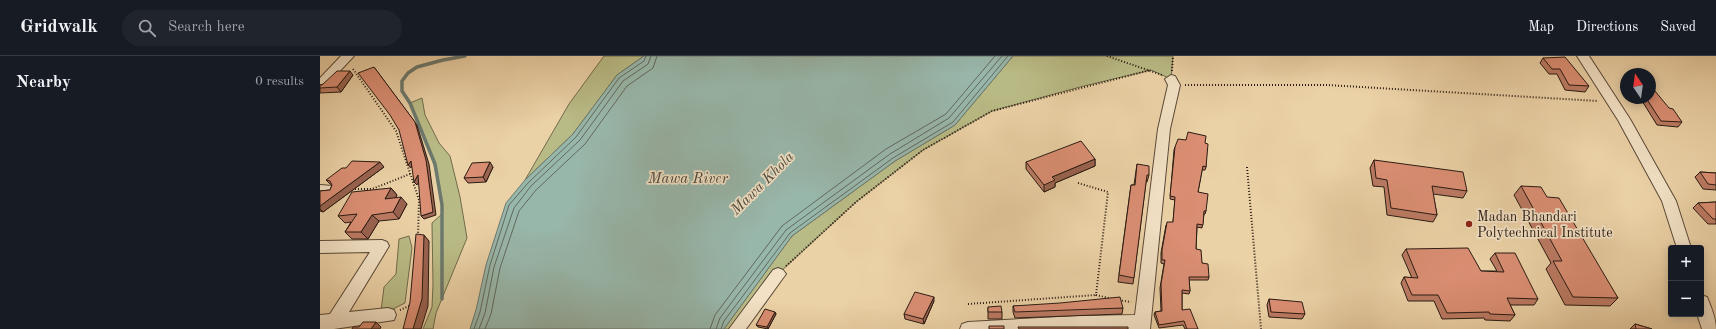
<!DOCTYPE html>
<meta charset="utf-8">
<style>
body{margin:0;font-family:"Old Standard TT",serif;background:#20242c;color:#f1f3f6}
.controls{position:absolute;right:12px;bottom:12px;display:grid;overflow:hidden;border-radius:4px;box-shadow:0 2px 10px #0003}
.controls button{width:36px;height:36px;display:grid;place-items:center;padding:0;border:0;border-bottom:1px solid #363941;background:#171b24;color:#f1f3f6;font:20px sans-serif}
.compass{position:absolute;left:1300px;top:12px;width:36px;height:36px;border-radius:50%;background:#171b24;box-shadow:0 2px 10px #0003;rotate:347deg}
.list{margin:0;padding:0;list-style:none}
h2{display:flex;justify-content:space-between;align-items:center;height:52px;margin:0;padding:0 16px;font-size:17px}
h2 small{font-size:13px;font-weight:400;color:#9ea1a6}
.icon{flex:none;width:22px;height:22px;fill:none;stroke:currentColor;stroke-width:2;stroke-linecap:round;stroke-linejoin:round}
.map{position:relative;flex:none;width:1396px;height:273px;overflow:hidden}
header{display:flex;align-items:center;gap:24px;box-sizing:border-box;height:56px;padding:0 20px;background:#171b24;border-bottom:1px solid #363941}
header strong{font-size:19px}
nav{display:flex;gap:22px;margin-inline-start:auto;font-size:14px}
.search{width:280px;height:36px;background:#20242c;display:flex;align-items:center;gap:10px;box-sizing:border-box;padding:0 14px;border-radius:22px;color:#9ea1a6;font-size:15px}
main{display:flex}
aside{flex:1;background:#171b24}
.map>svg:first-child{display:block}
</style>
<header>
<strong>Gridwalk</strong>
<div class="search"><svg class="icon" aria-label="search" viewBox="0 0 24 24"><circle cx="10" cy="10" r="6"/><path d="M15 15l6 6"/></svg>Search here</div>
<nav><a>Map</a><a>Directions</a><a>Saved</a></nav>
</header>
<main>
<aside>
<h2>Nearby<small>0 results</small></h2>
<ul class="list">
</ul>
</aside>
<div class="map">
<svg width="1396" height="273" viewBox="0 0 1396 273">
<rect width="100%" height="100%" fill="#ebd1a6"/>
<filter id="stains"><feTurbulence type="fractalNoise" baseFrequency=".005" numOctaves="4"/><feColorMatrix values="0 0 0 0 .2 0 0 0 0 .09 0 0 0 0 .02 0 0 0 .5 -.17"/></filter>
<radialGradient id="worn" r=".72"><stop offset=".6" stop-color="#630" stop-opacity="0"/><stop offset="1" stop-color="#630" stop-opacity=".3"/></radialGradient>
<!-- green -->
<path fill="#b9bb86" stroke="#726b4c" d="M284 0H324L297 19 253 78 205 124 249 48Z
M693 0H853L851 23 831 14 760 31 672 55 603 94 536 146 458 218 417 273H404L472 180 575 105 635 69Z
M102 42 105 59 119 87 130 100 140 141 147 182 116 257 113 273H103L112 251 113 228 112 167 122 158C123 119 104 83 90 47Z
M89 180 92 192 85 247 69 255H61L64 231 76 218 79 183Z"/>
<!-- water -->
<path fill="#98b7ab" stroke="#6c796e" d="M324 0H693L635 69 575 105 472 180 404 273H150L156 254 166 209 186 147 205 124 253 78 297 19Z"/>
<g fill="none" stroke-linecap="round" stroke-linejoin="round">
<!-- shore -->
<path stroke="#61695e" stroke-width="1" d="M154 273 160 256 170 209 189 149 208 127 256 81 299 22 324 5 326 0
M159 273 165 257 174 211 194 152 211 130 260 84 303 25 328 8 331 0
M165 273 171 258 180 212 199 155 216 134 265 88 307 30 333 12 337 0
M390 273 395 259 462 170 566 93 626 58 675 0
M396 273 400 262 466 174 570 98 629 62 682 0
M401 273 404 265 470 177 573 102 633 66 688 0"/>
<!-- stream -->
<path stroke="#6c796e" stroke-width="3.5" d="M122 243V149L115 108 90 47 82 35V25L88 17 97 11 123 4 145 0"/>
<defs>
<path id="minor" d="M21 0H34L4 32 0 33V22Z
M1257 0H1269L1310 63 1356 145 1371 192H1357L1342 145 1298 64Z
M851 19 855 20 860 29 850 73 830 273H640L642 268 648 266 757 260 815 259 838 73 848 29 845 23Z
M0 129 13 130 15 134 13 138 0 139Z
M62 184 67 186 69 190 29 256 68 252 74 254 76 259 74 264 14 273H0V259L10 258 50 196 0 197V185Z
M458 212 463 214 466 218 463 222 426 273H409L453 214Z
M1381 239 1387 241C1391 251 1396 262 1396 273H1382L1377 258H1381Z"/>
</defs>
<!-- minor casing -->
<use href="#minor" stroke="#5a4837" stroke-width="2"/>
<!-- path -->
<path stroke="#2a1b12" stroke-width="2" stroke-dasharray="1 2" stroke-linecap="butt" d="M787 0 842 19
M33 13 76 75 99 144 98 181
M852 15 853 0
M865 29H1007L1278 45
M927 111 941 273
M758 127 788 136 776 239 793 243
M32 133H52L90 118
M466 210 536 146 603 94 672 55 831 14
M799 244 811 246
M648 248 776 239
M80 254 91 249"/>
<!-- minor -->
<use href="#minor" fill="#f2e1c5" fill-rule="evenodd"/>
</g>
<!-- wall -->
<path fill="#bb7a63" stroke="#2a1b12" d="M1223 2 1269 30 1265 36 1245 34 1237 18H1229L1220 7Z
M33 19 21 36 0 37V29Z
M1319 42H1330L1362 66 1358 71 1337 69 1324 48Z
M866 84 885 87 886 111 885 114H882L878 136 886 155 885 158H884L882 172 877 171 876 193 882 207 889 221 888 224H869L870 235 869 238 862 237V254L878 273H865L863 269 839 272 834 259 835 256 841 255 840 232 844 208 841 207V197L846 169 853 166 855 144 850 143 854 94 855 91Z
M775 103V110L735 127V131L724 136 706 113V106Z
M1054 104 1147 135 1143 142 1113 138 1117 159 1113 166 1067 159 1064 131 1053 130 1050 112Z
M817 108 829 119 827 126H826L813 228 798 226 811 129H814Z
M64 111 3 156 0 155V135L10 134 12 129 10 128 6 124Z
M173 111 166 126 148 127 144 122Z
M1380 116 1396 117V134L1383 133 1375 121Z
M1201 130 1227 141 1298 242 1290 250 1245 249 1226 213 1231 207 1194 139Z
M71 132 77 139 75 142 87 148 79 163 59 165 48 183H32L25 176 31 166 25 167 18 160Z
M1396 146V168H1388L1373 152 1378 147Z
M1086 193 1161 215H1177L1170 203 1175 197 1218 243 1214 249H1190L1195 259 1190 265 1165 264 1164 262 1122 263 1114 245H1088L1081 227 1084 221 1092 222 1082 199Z
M949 243 985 258 982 263 949 261 947 249Z
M614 245 604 268 585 263 584 258Z
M693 250 803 252 802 258 695 262 693 256Z
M668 251 682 256V263H668Z
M455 256 456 258 448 273 438 271 436 269Z
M1315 268 1332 273H1310Z"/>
<!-- shaded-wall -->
<path fill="#996350" stroke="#2a1b12" d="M54 11 97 69 109 108 116 159 104 163 101 160 113 156Z
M30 15 33 19 21 36 17 31Z
M775 103V110L735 127V131L724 136V129L732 121Z
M91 105 93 108 91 112 88 109Z
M60 106 64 111 3 156 0 153V150Z
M170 106 173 111 166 126 163 121Z
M98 119 101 122 97 129 94 126Z
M71 132 77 139 71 150 65 143Z
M81 141 87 148 79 163 73 156Z
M52 159 59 165 48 183 41 176Z
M104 179 109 185 108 250 101 273H93Z
M614 241V245L604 268 603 263Z
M455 256 456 258 448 273 447 271Z
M56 266 61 271 60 273H51Z"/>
<!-- building -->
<path fill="#da8e73" stroke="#2a1b12" d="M1245 1 1269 30 1249 29 1240 13H1232L1223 2Z
M54 11 95 66 106 104 113 156 101 160 98 119 94 126 91 105 88 109 79 74 70 59 38 17Z
M17 15H30L17 31 0 32V29H2Z
M1330 29 1349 52 1353 53 1362 66 1341 65 1326 42H1330Z
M868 76 886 80 885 87 888 88 886 111 883 110 878 136 888 138 886 155H884L883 169 877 168 876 193 881 194 882 207 888 208 889 221H869L870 235 862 234V254L870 253 878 273H867L864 265 839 269 835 256 842 255 841 228 845 204H842V194L847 166H853L855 141 850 140 855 91 858 83 866 84Z
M761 85 775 103 732 121 735 124 724 129 706 106Z
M1054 104 1143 116 1147 135 1112 130 1117 159 1071 152 1067 124 1056 122Z
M32 105 60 106 0 150V135L10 134 12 129 10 125 6 124 22 112H26Z
M170 106 163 121 144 122 152 107Z
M817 108 829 110V119H827L814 222 799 219 811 129H815Z
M1380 116 1396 117V129L1388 128Z
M1201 130 1221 131 1227 141 1239 142 1298 242 1253 241 1233 205H1242Z
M71 132 65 143 81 141 73 156 52 159 41 176H25L37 158 18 160 32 136Z
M1396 146V163H1393L1378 147Z
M96 178 104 179 102 243 93 273H83L90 246Z
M1148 192 1161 215 1184 216 1175 197H1195L1218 243 1187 242 1195 259 1170 258 1169 256 1127 257 1118 239H1092L1084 221 1098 222 1086 193Z
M595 236 614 241 603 263 584 258Z
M800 241 803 252 695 256 693 250 740 247Z
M949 243 982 246 985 258 951 256Z
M681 250 682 256H668V251Z
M445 253 455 256 447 271 436 269Z
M43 266H56L51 273H32L33 271H39Z
M1315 268 1332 273H1316Z
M669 270H684V273H669Z
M698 271H808V273H699Z"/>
<!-- markers -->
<circle fill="#8f2418" stroke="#f2e1c5" stroke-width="1.5" cx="1149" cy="168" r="4"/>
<g text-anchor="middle" stroke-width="3.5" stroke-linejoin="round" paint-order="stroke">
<!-- poi labels -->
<g font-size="14" fill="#2a1b12" stroke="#f2e1c5" text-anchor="start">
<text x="1157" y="165">Madan Bhandari<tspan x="1157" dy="16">Polytechnical Institute</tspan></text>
</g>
<!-- water labels -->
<g font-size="15" font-style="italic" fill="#4b4a40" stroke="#f2e1c5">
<text x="368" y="127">Mawa River</text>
<text transform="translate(442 127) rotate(-45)" y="5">Mawa Khola</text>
</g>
</g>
<rect width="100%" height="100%" filter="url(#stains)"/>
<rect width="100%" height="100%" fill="url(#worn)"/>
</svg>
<div class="controls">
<button>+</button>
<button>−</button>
</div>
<svg class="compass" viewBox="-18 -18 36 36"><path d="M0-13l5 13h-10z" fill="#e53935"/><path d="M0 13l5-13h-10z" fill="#9ea1a6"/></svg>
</div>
</main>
